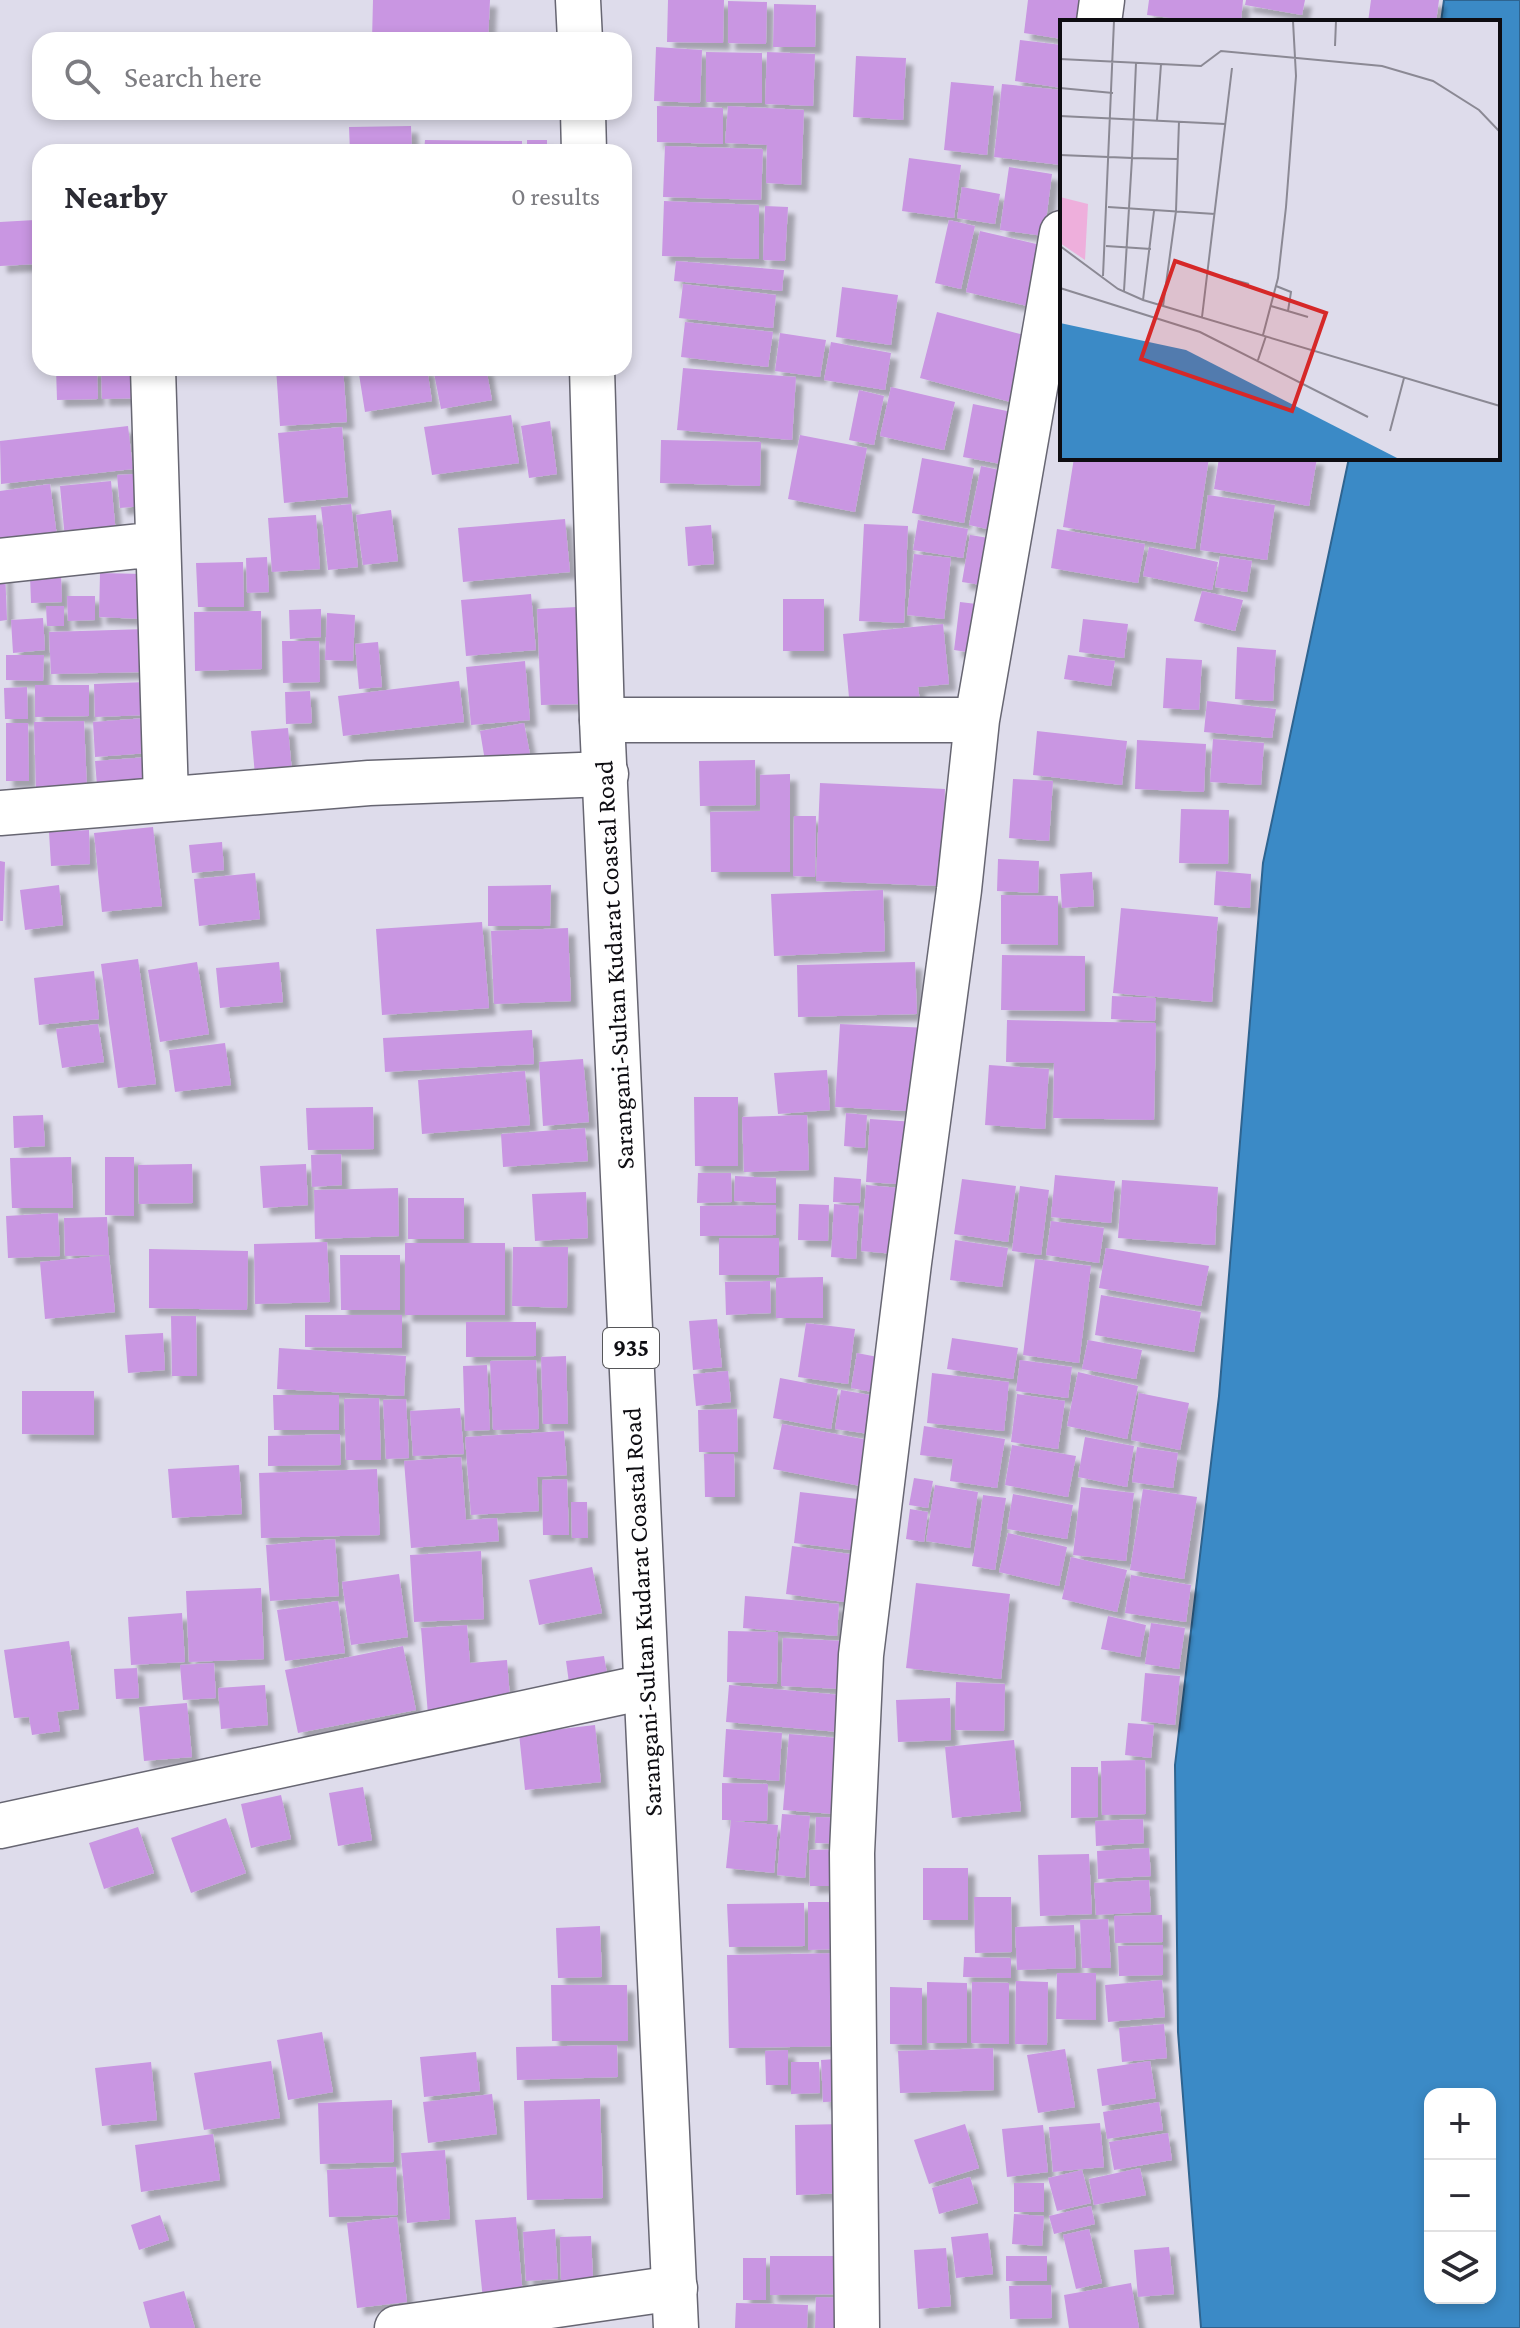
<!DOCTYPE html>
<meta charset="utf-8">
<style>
body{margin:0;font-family:"Crimson Pro",serif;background:#f7f7f7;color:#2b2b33}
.controls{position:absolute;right:24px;bottom:24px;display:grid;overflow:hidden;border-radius:16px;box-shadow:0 4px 12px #0003}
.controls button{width:72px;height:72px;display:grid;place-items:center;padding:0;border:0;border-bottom:2px solid #e1e1e2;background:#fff;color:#2b2b33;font:40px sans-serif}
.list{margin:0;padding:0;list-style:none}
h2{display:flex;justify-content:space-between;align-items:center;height:104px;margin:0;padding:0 32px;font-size:34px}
h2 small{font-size:26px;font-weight:400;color:#7c7c81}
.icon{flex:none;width:44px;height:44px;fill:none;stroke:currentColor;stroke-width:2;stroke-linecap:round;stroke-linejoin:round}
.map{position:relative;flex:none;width:1520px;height:2328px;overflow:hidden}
.search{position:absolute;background:#fff;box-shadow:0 4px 12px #0003;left:32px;top:32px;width:600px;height:88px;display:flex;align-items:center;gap:20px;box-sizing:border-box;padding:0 28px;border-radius:24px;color:#7c7c81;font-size:30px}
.panel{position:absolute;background:#fff;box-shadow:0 4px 12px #0003;left:32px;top:144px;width:600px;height:232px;border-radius:24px}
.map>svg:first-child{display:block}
</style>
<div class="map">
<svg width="1520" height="2328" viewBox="0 0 1520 2328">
<defs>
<filter id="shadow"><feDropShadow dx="7" dy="7" stdDeviation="2" flood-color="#0004"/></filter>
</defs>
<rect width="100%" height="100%" fill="#dedceb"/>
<!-- water -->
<path fill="#3b8ac6" stroke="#2e6490" stroke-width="2" fill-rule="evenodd" d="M1444 0H1520V2328H1201L1178 2032 1175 1765 1219 1396 1263 863 1349 458H1498V22H1441ZM1430 2094H1490V2298H1430Z"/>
<!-- building -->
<path fill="#c996e2" filter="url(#shadow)" d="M373 0H490L488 40H372Z
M668 0H724L723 43 667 42Z
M1028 0H1091L1088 22H1062V39L1024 33Z
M1149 0H1243L1241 22H1202L1147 15Z
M1246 0H1305L1302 15 1245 5Z
M1371 0H1439L1436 22H1368Z
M728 1 767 2 766 44 728 43Z
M774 4 816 5 815 47H773Z
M1020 40 1062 45V88L1015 81Z
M656 47 702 50 700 103 654 101Z
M706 52 762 53V103L706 102Z
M767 52 815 54 813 106 765 104Z
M856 56 906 58 903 120 853 117Z
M951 82 994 86 987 155 944 150Z
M1002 84 1062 90 1061 165 994 157Z
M657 106 723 108V144L657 142Z
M728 106 804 110 801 185 766 183 767 145 725 143Z
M411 126 412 152H350L349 127Z
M425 140 522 141V152H424Z
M527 140H547V152H527Z
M665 146 763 149 761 200 663 197Z
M909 158 961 165 954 218 902 211Z
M1009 167 1052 174 1044 236 1000 230Z
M962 187 1000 194 995 224 957 218Z
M664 201 759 205V259L662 256Z
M765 206 788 207 785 261 763 260Z
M35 220 37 264 0 266V222Z
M949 220 975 226 961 289 935 283Z
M980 231 1058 249 1045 310 966 292Z
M676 261 784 270 782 291 674 281Z
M683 284 776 295 773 328 679 318Z
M842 287 898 295 891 345 836 337Z
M937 312 1043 340 1026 406 920 378Z
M685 322 773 332 768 367 681 357Z
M780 333 826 340 820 377 775 371Z
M831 342 891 353 885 390 824 380Z
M56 368H97L98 399 57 400Z
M101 368H148L149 398 102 399Z
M276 368H343L347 422 280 426Z
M358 368H427L432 401 365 412Z
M433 368H486L492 400 441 409Z
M683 368 796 377 792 440 677 430Z
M891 387 955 402 944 450 880 436Z
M859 390 884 396 874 445 849 440Z
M973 404 1027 415 1017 467 963 457Z
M511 415 519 463 432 475 424 427Z
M550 421 557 474 529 478 521 426Z
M128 426 133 469 1 484 0 441Z
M342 427 348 497 284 503 278 433Z
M800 435 867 448 855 512 788 499Z
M661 440 761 442 760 486 660 483Z
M922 458 974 468 964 523 912 513Z
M1074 458H1209L1195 549 1063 527Z
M1219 458H1317L1309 506 1214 489Z
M981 466 1018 474 1005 533 969 525Z
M151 473 155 505 120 508 117 475Z
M111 481 116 534 65 539 60 486Z
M50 484 57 536 0 543V491Z
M1208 495 1275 505 1267 560 1200 550Z
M351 504 358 567 328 570 321 507Z
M391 510 398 561 363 565 356 515Z
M316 515 320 569 272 572 268 518Z
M565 519 570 572 463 582 458 528Z
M918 520 968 529 963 558 913 550Z
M864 524 908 526 904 623 859 621Z
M711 525 714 564 688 566 685 527Z
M1057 529 1145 544 1138 583 1051 568Z
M970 535 1002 540 994 587 962 582Z
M1149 547 1218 562 1212 590 1143 576Z
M914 554 951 558 944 619 907 615Z
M1220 556 1252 561 1247 592 1215 587Z
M267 557 269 592 247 593 246 558Z
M243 562 244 607H198L196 563Z
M0 570H5L7 620 0 621Z
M100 573 143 574 142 619 99 617Z
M61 575 62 602 31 603 30 576Z
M1202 591 1243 600 1235 631 1194 621Z
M531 594 536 650 466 656 461 600Z
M67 596H95V620L68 621Z
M783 599H824V651H783Z
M960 602 993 606 987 655 954 650Z
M46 606H64V626H47Z
M577 607 580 704 541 705 537 609Z
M321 609V637L290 639 289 610Z
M261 611 262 669 195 671 194 612Z
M327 613 355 615 353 661 325 660Z
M43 618 45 650 13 653 11 620Z
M1083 619 1128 624 1124 658 1079 652Z
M943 624 949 684 918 687 920 701 850 708 843 634Z
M145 629 146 672 51 674 49 632Z
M282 641H319L320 682 283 683Z
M378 642 382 687 359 689 355 644Z
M1237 647 1276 650 1273 701 1235 699Z
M6 655H44L43 681 6 680Z
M1068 655 1115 661 1111 686 1064 679Z
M1166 658 1202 660 1199 710 1163 708Z
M525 661 530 720 471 725 466 667Z
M459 681 464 722 343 736 338 696Z
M146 682 147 715 95 717 94 684Z
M35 685H89V716L35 717Z
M27 687 28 719H5L4 688Z
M310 691 312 723 286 724 285 692Z
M1207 701 1276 709 1272 738 1204 732Z
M146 718 148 753 95 757 93 722Z
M84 721 87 788 36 789 34 722Z
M6 723H28L29 781H6Z
M524 723 530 754 485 761 480 731Z
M288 728 292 772 255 775 251 731Z
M1037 731 1127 741 1122 785 1033 775Z
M1213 739 1264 743 1261 785 1210 782Z
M1137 740 1206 744 1204 792 1135 789Z
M148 757 150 781 97 786 95 761Z
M755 760 756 805 700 806 699 761Z
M790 774V872H711L710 812 760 811V775Z
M1013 779 1053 781 1049 841 1009 838Z
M820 783 945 789 941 886 816 881Z
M1181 809 1229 810 1228 864 1179 863Z
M794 816H816L815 877 793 876Z
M153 827 162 906 102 912 94 833Z
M89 830 90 864 51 866 49 832Z
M222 842 224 870 192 873 189 845Z
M998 859 1039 861 1038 893 997 891Z
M0 861 5 862 3 921H0Z
M1216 871 1251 874 1250 908 1214 905Z
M1092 872 1094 906 1062 908 1060 874Z
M255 873 260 919 199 926 194 879Z
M59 885 63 925 25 930 20 890Z
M551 885 550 926H488V886Z
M883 890 885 951 774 956 771 894Z
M1001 895 1058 896V945L1001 944Z
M1121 908 1218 917 1212 1002 1113 993Z
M482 922 489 1008 382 1015 376 929Z
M568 928 571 1001 494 1004 491 931Z
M1002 955 1085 956V1011L1001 1010Z
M138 959 156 1084 118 1088 101 964Z
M197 962 209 1034 160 1042 148 970Z
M279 962 283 1002 220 1008 216 968Z
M915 962 917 1014 798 1017 797 965Z
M94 971 99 1019 39 1025 34 978Z
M1112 996 1156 998 1155 1021 1111 1019Z
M1007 1020 1156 1023 1154 1120 1053 1118 1054 1063 1006 1062Z
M98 1024 104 1062 62 1068 56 1029Z
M840 1024 929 1028 926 1112 835 1107Z
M532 1030 534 1064 385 1072 383 1038Z
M225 1043 231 1085 175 1092 169 1050Z
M583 1059 589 1122 543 1126 539 1062Z
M989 1065 1049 1069 1045 1129 985 1125Z
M827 1070 830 1110 778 1114 774 1073Z
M525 1071 530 1125 422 1134 418 1080Z
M694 1097H738V1166H695Z
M373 1107 374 1149 308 1150 306 1108Z
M846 1113 867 1115 865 1148 844 1146Z
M43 1115 45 1146 14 1148 13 1116Z
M807 1115 809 1170 744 1172 742 1117Z
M870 1119 916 1122 912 1185 866 1182Z
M585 1128 588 1161 503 1167 501 1134Z
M341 1154 342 1185 312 1187 311 1155Z
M71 1157 73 1208H12L10 1158Z
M105 1157H134V1216L105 1215Z
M192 1164 193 1203 139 1204 138 1165Z
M306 1164 308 1205 263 1208 260 1166Z
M698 1173H731L732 1202 697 1203Z
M1055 1175 1115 1181 1111 1223 1051 1217Z
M735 1176 776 1178V1203L734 1201Z
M834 1177 861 1179 860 1203 833 1202Z
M962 1179 1016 1186 1008 1242 954 1234Z
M1122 1180 1218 1187 1215 1245 1118 1238Z
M866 1185 912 1189 906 1255 861 1251Z
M1020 1186 1049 1190 1041 1255 1012 1251Z
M398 1188 399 1236 315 1239 314 1190Z
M586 1192 588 1238 535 1241 532 1194Z
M408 1198H464V1239H408Z
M799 1204 829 1205 828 1241 798 1240Z
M834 1204 859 1206 856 1259 831 1257Z
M776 1205V1235L700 1236V1206Z
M58 1213 60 1256 8 1258 6 1216Z
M107 1217 109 1255 65 1256 64 1218Z
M1051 1221 1104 1228 1099 1263 1046 1255Z
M719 1238H779V1275H719Z
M955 1240 1008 1248 1002 1287 950 1280Z
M327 1242 330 1302 255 1304 254 1244Z
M405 1243H505V1315H405Z
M513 1247H568L567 1308 512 1306Z
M1106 1248 1209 1266 1201 1306 1099 1288Z
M149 1249 248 1251 247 1310 149 1308Z
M109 1255 115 1312 45 1319 40 1262Z
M340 1255H400V1310H341Z
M1035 1259 1091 1266 1079 1363 1023 1355Z
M823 1277V1318H776V1278Z
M770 1281 771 1313 726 1315 725 1282Z
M1101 1295 1201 1312 1194 1352 1095 1335Z
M305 1315H402V1348L305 1347Z
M171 1316H196L197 1376H172Z
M717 1319 722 1367 693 1370 689 1321Z
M466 1322H536V1356L466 1357Z
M806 1323 855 1329 848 1384 798 1377Z
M163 1333 165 1370 128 1373 125 1335Z
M952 1338 1018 1348 1013 1379 947 1369Z
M1088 1340 1142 1350 1136 1379 1082 1369Z
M279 1348 406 1356 404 1396 277 1389Z
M857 1353 883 1358 877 1393 851 1388Z
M566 1356 568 1424H543L541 1357Z
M536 1360 539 1429 493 1430 490 1361Z
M1020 1360 1072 1367 1068 1398 1016 1391Z
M487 1365 490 1430 465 1431 463 1366Z
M728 1371 731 1402 696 1406 693 1374Z
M1078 1372 1138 1386 1127 1439 1067 1426Z
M932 1373 1009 1382 1004 1431 927 1423Z
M780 1378 838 1389 831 1429 773 1418Z
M841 1390 888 1398 883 1436 835 1429Z
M22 1391H94V1435L22 1434Z
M1139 1393 1189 1403 1180 1450 1131 1440Z
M1017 1394 1065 1401 1058 1449 1011 1442Z
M273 1395H339V1430H274Z
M379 1398 381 1460H346L344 1399Z
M406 1399 409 1458 386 1459 383 1400Z
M460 1408 464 1454 413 1456 410 1411Z
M737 1409 738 1452H699L698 1410Z
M782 1424 879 1442 871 1488 773 1469Z
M924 1426 1005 1439 997 1488 950 1481 953 1459 920 1455Z
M564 1431 567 1475 537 1477 539 1511 471 1515 465 1437Z
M340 1434 341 1465 268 1466V1436Z
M1085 1437 1134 1446 1127 1487 1078 1477Z
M1012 1445 1076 1456 1068 1497 1005 1485Z
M1137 1447 1178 1453 1173 1488 1132 1482Z
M704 1454H734L735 1497H705Z
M461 1457 466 1520 497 1518 499 1541 411 1548 404 1461Z
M239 1465 242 1514 172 1518 168 1469Z
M377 1469 380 1535 261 1538 259 1473Z
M914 1478 933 1481 928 1508 909 1505Z
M567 1479 569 1535H543L542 1480Z
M935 1485 978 1492 970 1548 926 1541Z
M1081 1487 1134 1493 1126 1561 1073 1555Z
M1143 1489 1197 1497 1184 1579 1130 1570Z
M800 1492 858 1499 851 1550 794 1543Z
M1013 1494 1073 1505 1067 1539 1007 1529Z
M983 1495 1006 1498 995 1570 972 1566Z
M571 1502H587L588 1538H572Z
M910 1509 928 1512 924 1542 906 1539Z
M1008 1533 1067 1547 1059 1586 999 1572Z
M335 1539 339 1596 270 1601 266 1545Z
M792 1546 850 1554 844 1602 786 1594Z
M481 1551 484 1619 414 1622 410 1555Z
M1071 1557 1127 1570 1117 1612 1062 1599Z
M592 1567 602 1613 539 1625 529 1580Z
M399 1574 408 1637 351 1645 342 1582Z
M1131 1575 1191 1585 1186 1622 1125 1613Z
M916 1583 1010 1594 1001 1679 906 1668Z
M261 1588 264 1659 189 1662 186 1591Z
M745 1596 839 1604 837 1636 743 1628Z
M338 1601 345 1653 285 1661 277 1610Z
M182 1613 185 1662 131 1665 128 1617Z
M1108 1616 1146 1625 1140 1657 1101 1649Z
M1151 1623 1185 1628 1179 1669 1145 1664Z
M467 1625 470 1663 507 1660 510 1698 428 1715 421 1628Z
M728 1631 778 1632 777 1684 727 1682Z
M783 1638 844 1641 842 1689 781 1686Z
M69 1641 79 1709 57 1712 60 1731 32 1735 29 1717 14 1718 4 1650Z
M403 1646 416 1710 298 1733 285 1670Z
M604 1656 609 1685 570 1690 566 1661Z
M214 1663 216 1698 183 1700 180 1665Z
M137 1668 139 1698 116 1699 114 1669Z
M1145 1673 1180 1676 1175 1725 1141 1721Z
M956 1682 1005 1684 1004 1731 955 1730Z
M265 1685 268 1725 221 1729 218 1688Z
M729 1685 853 1696 850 1733 726 1722Z
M950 1698 951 1740 898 1742 896 1700Z
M187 1703 192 1757 144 1761 139 1707Z
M1128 1723 1154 1725 1151 1758 1125 1755Z
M595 1725 601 1782 525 1790 519 1734Z
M726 1729 782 1733 779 1781 723 1777Z
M789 1734 851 1739 846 1815 783 1810Z
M1014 1740 1021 1811 952 1818 945 1747Z
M1145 1760 1146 1814 1102 1815 1101 1761Z
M1071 1767H1098V1817L1071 1818Z
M722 1783 768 1784 767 1821H734L778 1825 774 1873 726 1868 731 1820H722Z
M363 1787 372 1840 338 1846 329 1793Z
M281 1795 291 1839 251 1848 241 1804Z
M782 1814 810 1816 805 1878 777 1875Z
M816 1817 850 1818 849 1844 815 1843Z
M226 1818 246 1873 191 1893 171 1838Z
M1143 1819 1144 1843 1096 1846 1095 1821Z
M138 1827 154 1873 104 1889 89 1843Z
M1149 1848 1151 1876 1098 1879 1097 1851Z
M846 1849 847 1886H810L809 1850Z
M1089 1854 1092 1914 1040 1916 1038 1855Z
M923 1868H968V1920H923Z
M1149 1880 1151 1912 1096 1915 1094 1883Z
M974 1897H1011L1012 1952 975 1953Z
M808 1902H838V1949L808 1950Z
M804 1903 805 1946 729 1947 727 1904Z
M1162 1915 1163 1942 1115 1943 1114 1916Z
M1108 1919 1111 1968H1082L1080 1920Z
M1074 1925 1076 1968 1017 1970 1015 1927Z
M600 1926 602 1977 558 1978 556 1928Z
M1163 1945V1975L1119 1976 1118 1946Z
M847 1953 849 2046 729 2048 727 1955Z
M964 1957 1011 1958V1978L963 1977Z
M1057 1973H1096V2020L1056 2019Z
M1162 1980 1165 2017 1108 2022 1105 1985Z
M1016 1981 1048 1982 1047 2045 1015 2044Z
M927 1982 967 1983V2043H927Z
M972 1982 1009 1983V2044L971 2043Z
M551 1985H627L628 2041H552Z
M890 1987 922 1988V2045L890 2044Z
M1164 2024 1167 2058 1122 2062 1119 2028Z
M322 2032 333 2092 288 2100 277 2040Z
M617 2045 618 2077 517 2080 516 2047Z
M993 2048 994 2090 900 2093 898 2051Z
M1065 2049 1075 2107 1038 2113 1027 2055Z
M788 2050V2085H766L765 2051Z
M476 2052 480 2091 424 2097 420 2057Z
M851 2058 853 2101 823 2102 821 2060Z
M271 2061 280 2118 204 2130 194 2073Z
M1150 2061 1156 2098 1102 2106 1097 2069Z
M151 2062 157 2120 102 2126 95 2068Z
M791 2062H819L820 2093 791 2094Z
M492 2094 497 2134 428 2143 423 2102Z
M600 2099 603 2198 527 2200 524 2101Z
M392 2100 394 2162 320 2164 318 2103Z
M1159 2102 1163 2130 1107 2139 1103 2112Z
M1100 2123 1104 2167 1053 2172 1049 2127Z
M844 2124 845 2193 796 2195 795 2125Z
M965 2124 979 2168 929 2184 914 2140Z
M1043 2125 1048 2172 1007 2177 1002 2129Z
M1168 2133 1172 2160 1114 2170 1109 2142Z
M213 2134 220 2180 141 2192 135 2145Z
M445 2150 450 2219 407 2223 401 2153Z
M396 2167 398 2215 329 2217 327 2170Z
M1140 2168 1146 2195 1094 2205 1089 2179Z
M1082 2170 1091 2203 1057 2211 1048 2178Z
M970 2177 978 2203 939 2214 932 2188Z
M1014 2183H1044V2212H1014Z
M1091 2206 1095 2224 1054 2234 1049 2216Z
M1014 2214 1044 2216 1042 2246 1012 2244Z
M160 2215 169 2240 139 2250 131 2225Z
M397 2217 407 2302 357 2308 347 2223Z
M516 2217 523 2296 483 2300 475 2220Z
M555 2229 558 2279 526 2281 523 2232Z
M1089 2229 1102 2283 1076 2289 1063 2235Z
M988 2233 993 2274 956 2278 951 2237Z
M591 2236 593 2279 561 2280 560 2237Z
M1169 2247 1174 2294 1138 2297 1134 2250Z
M946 2248 951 2306 918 2309 914 2250Z
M770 2256H854L855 2294 770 2295Z
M1006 2256H1047V2281H1006Z
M743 2258H766V2300H743Z
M1131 2283 1139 2328H1069L1064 2295Z
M1051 2285 1052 2318 1010 2319 1009 2286Z
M184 2291 195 2328H150L143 2302Z
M816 2297 855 2298V2328H815Z
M736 2303 808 2305 807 2328H735Z"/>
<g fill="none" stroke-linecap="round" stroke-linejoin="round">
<defs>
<path id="minor" d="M1099 22 1102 0
M153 368 166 799
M0 561 158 544
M602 720H977
M0 813 369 783 606 774
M0 1826 645 1687
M397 2328 675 2288
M857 2328 852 1853 861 1655 909 1263 959 890 977 720 1062 233"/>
<path id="major" d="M578 0 580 40
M583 112 584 152
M592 368 602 720 676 2328"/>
</defs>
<!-- minor casing -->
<use href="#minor" stroke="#676672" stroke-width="47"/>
<!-- major casing -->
<use href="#major" stroke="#676672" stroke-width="47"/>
<!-- minor -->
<use href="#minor" stroke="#fff" stroke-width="44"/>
<!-- major -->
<use href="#major" stroke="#fff" stroke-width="44"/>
</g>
<g text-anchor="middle" stroke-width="7" stroke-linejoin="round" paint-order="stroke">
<!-- shield labels -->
<rect fill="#fff" stroke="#565659" stroke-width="2" x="603" y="1328" width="56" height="40" rx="6"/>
<g font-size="24" font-weight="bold" fill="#0e0d12">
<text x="631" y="1356">935</text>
</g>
<!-- street labels -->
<g font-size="26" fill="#0e0d12" stroke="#fff">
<text transform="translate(614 965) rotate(-93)" y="9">Sarangani-Sultan Kudarat Coastal Road</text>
<text transform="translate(642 1612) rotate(-93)" y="9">Sarangani-Sultan Kudarat Coastal Road</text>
</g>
</g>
<!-- overview -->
<g transform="translate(1060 20)">
<rect width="440" height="440" fill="#dedceb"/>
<path d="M0 177 28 184 25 240 0 223Z" fill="#eeafdc"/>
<path d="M0 303 126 330 339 439H0Z" fill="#3b8ac6"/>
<path fill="none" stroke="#8b8994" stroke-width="2" d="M275 26 276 1M0 39 141 46 161 31 322 46 373 61 419 90 440 112M76 43 72 138 117 139M0 68 53 73M0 96 165 104M97 100 101 44M0 135 72 138 64 271M48 187 155 194M0 226 58 269 83 280 440 386M46 226 91 229M148 253 189 264M43 256 54 1M216 266 231 272 228 291M0 268 140 312 308 397M83 280 94 191M103 286 116 191 119 101M211 286 248 297M142 297 172 48M203 315 218 258 226 187 236 56 233 1M198 340 206 316M330 411 344 358"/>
<path fill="#d62828" fill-opacity="0.15" stroke="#d62828" stroke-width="4" d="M115 241 266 293 232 391 81 339Z"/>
<rect width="440" height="440" fill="none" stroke="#0e0d12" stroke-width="4"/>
</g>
</svg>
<div class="controls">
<button>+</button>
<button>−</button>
<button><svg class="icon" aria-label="layers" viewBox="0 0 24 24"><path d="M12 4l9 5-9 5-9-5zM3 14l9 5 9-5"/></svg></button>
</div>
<div class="search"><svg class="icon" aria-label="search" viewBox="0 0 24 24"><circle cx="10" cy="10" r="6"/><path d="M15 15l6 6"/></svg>Search here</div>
<section class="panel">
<h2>Nearby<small>0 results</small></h2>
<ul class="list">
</ul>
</section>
</div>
